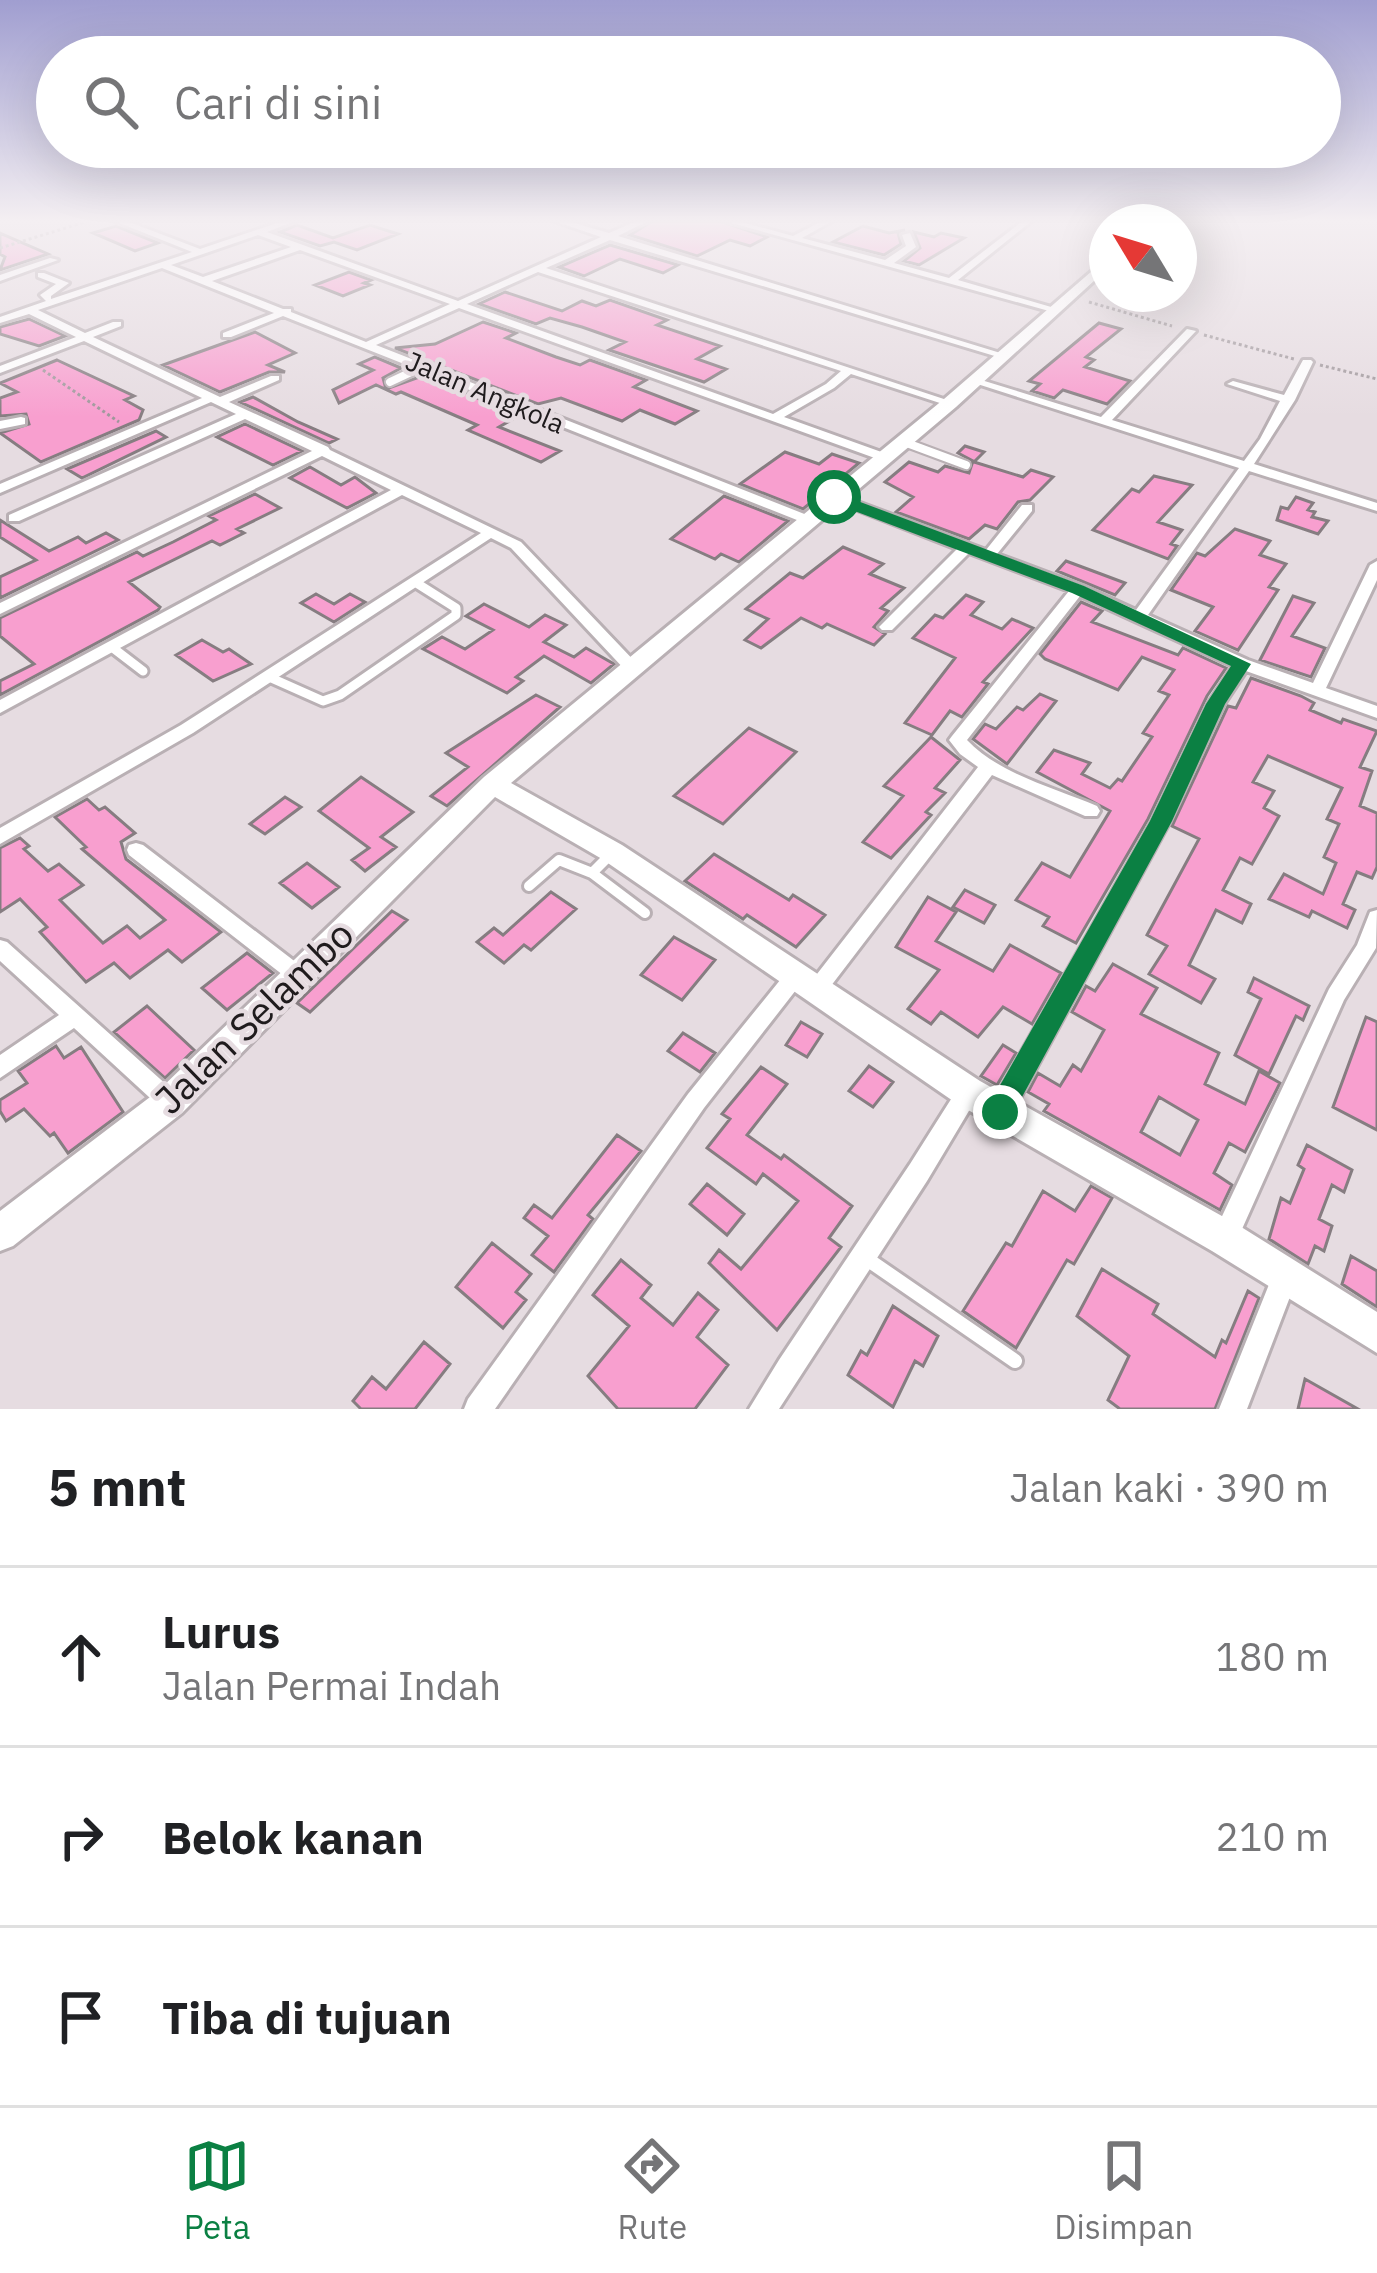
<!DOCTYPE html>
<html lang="id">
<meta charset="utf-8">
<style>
body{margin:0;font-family:"IBM Plex Sans",sans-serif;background:#f2f2f2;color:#202124}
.compass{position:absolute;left:1089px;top:204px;width:108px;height:108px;border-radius:50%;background:#fff;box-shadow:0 12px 48px #0002;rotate:308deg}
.stop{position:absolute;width:36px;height:36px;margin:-27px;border:9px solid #0b8043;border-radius:50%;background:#fff}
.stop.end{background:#0b8043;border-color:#fff;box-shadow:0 3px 12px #0008}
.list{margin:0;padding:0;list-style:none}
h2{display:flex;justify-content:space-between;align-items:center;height:156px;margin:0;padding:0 48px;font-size:51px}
h2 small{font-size:39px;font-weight:400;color:#757577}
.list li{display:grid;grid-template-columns:78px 1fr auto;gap:36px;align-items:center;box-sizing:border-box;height:180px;padding:0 48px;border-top:3px solid #e0e0e0}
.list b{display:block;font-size:45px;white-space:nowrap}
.list p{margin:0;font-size:39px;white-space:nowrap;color:#757577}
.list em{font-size:39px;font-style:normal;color:#757577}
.icon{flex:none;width:66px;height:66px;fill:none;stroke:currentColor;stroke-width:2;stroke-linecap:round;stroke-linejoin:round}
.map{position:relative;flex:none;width:1377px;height:1409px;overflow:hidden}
.search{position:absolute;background:#fff;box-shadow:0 12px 48px #0002;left:36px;right:36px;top:36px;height:132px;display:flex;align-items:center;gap:30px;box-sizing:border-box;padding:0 42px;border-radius:66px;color:#757577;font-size:45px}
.sheet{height:696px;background:#fff}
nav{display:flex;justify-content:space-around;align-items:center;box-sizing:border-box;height:168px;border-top:3px solid #e0e0e0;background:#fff;font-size:33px;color:#757577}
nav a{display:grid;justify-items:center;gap:6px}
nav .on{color:#0b8043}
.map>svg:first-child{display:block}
</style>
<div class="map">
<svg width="1377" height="1409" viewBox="0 0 1377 1409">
<rect width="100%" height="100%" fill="#e6dce1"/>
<!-- building -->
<path fill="#f89fcf" stroke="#867d81" stroke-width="3" fill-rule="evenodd" d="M654 220H717L767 237 750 246 730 240 697 256 630 235Z
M297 225 333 238 370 225 398 234 357 250 334 242 320 246 280 232Z
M116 226 158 243 135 251 93 233Z
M863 226 889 233 905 230 898 233 901 244 884 255 833 242Z
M914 232 934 237 941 233 964 238 919 265 904 261 920 248Z
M0 233 48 254 0 270 5 257 0 254Z
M610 245 678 265 663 273 620 259 584 276 559 267Z
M349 272 371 280 364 283 370 285 343 296 315 285Z
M505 292 562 311 582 301 596 306 610 300 667 320 657 325 720 346 697 359 726 369 704 382 609 350 625 342 582 327 550 318 536 324 479 304Z
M29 319 65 336 39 346 0 334V327Z
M483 322 516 333 506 338 556 357 580 365 590 360 646 380 634 387 697 411 675 424 640 410 622 421 561 398 538 404 395 348 435 344Z
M1099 323 1121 329 1086 357 1094 360 1085 367 1130 381 1107 404 1063 390 1054 398 1032 391 1040 384 1029 381Z
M255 332 295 353 268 365 285 372H269L220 392 163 365Z
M375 357 401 368 383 378 386 389 422 376 520 415 499 427 560 451 541 462 468 430 477 425 401 392 396 394 376 385 339 403 333 390 373 370 359 364Z
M57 360 134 396 125 400 143 410 139 420 41 462 0 433 29 424 26 414 0 416V398L17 392 0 383Z
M253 397 298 422 337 439 329 443 240 402Z
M245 424 302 451 273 465 217 437Z
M156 431 166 437 82 478 67 469Z
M965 446 984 452 974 462 1023 477 1031 470 1053 477 1030 500 1018 502 997 529 985 525 969 539 896 512 913 497 885 482 909 462 938 472 945 466 969 473 973 461 958 453Z
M785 452 819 464 832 454 859 463 803 509 740 484Z
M310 467 341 485 355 477 376 493 347 508 290 478Z
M1154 476 1192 485 1158 522 1182 530 1171 544 1177 546 1168 559 1093 530 1132 489 1139 492Z
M255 494 280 508 237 529 244 533 220 545 212 541 129 582 160 607 158 610 0 695V681L34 664 0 636V618L137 552 143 556 173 542 216 520 209 516Z
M724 496 788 521 739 562 721 554 715 559 671 539Z
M1296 497 1313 503 1308 510 1315 512 1312 517 1328 521 1318 534 1277 520 1281 507 1288 509Z
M0 520 49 551 78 537 86 543 106 533 118 540 0 598V577L36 560 0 537Z
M1235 529 1270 541 1260 555 1286 564 1269 587 1278 590 1238 650 1195 631 1213 607 1171 590 1197 553 1205 556Z
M843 547 883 564 870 574 904 588 881 608 888 611 874 627 885 634 874 645 827 624 822 628 801 618 761 648 745 640 768 619 746 609 790 573 803 578Z
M1066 561 1101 574 1125 583 1115 595 1057 571Z
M316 594 334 604 350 594 365 602 334 622 301 603Z
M966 595 983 602 971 615 1002 629 1012 619 1033 628 983 682 988 684 962 717 950 711 932 735 905 723 955 658 913 638 935 615 943 618Z
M1293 596 1314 603 1292 636 1325 648 1311 677 1260 660Z
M1081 602 1102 611 1092 622 1178 655 1183 648 1226 668 1207 696 1148 819 1076 943 1043 926 1049 917 1016 900 1042 863 1070 877 1110 811 1037 772 1054 750 1090 763 1082 774 1110 788 1118 779 1122 781 1152 737 1143 733 1169 695 1159 691 1174 670 1142 657 1118 690 1045 659 1040 654Z
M484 604 529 627 545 615 566 625 544 642 574 657 586 648 614 664 591 683 544 656 516 677 523 681 507 693 423 649 442 637 465 649 493 630 466 616Z
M202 640 223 652 229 649 251 664 213 681 176 655Z
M1251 678 1301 696 1314 703 1310 710 1341 723 1343 719 1377 731 1360 767 1372 771 1360 806 1377 813V867L1372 878 1357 872 1343 904 1355 910 1347 928 1312 911 1309 917 1269 899 1284 874 1323 894 1336 863 1324 857 1339 824 1327 819 1342 788 1268 756 1253 782 1274 791 1264 808 1279 816 1252 864 1240 858 1223 890 1251 904 1242 923 1216 910 1189 965 1215 979 1201 1003 1149 974 1167 946 1147 935 1199 839 1172 826 1228 706 1236 708Z
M1040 694 1056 701 1007 764 973 739 985 724 996 729 1017 707 1023 710Z
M536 695 560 707 447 806 431 796 468 767 446 753Z
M749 728 796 752 723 824 674 796Z
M931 737 960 760 935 788 945 793 926 812 931 815 891 858 863 842 903 796 884 786Z
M361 777 413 812 381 837 396 847 365 871 352 860 369 848 319 811Z
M285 797 301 807 265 834 250 824Z
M87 799 99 810 105 807 135 833 121 842 126 859 221 932 182 962 168 950 130 978 114 963 86 982 40 932 47 927 20 899 0 912V848L20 838 29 846 24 849 48 871 59 864 83 885 60 900 103 943 127 926 140 938 165 920 82 849 86 847 55 817Z
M714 854 789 900 793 895 825 915 796 947 747 915 743 919 685 881Z
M307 863 339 887 312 908 280 883Z
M965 890 995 905 984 923 953 907Z
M551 892 576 909 531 950 524 945 504 963 477 942 494 928 503 935Z
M928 897 956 912 936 941 993 971 1010 945 1061 973 1032 1024 1003 1007 978 1037 941 1012 931 1024 908 1009 939 970 896 947Z
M392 911 407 920 310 1012 297 1003Z
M674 937 715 960 682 1000 641 975Z
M247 953 273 973 227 1010 202 988Z
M1113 964 1157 988 1141 1014 1219 1053 1205 1084 1245 1104 1259 1071 1280 1083 1245 1152 1229 1143 1214 1173 1232 1185 1220 1210 1044 1111 1049 1104 1028 1092 1038 1073 1060 1086 1073 1065 1081 1071 1104 1030 1072 1012 1086 986 1095 991ZM1159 1097 1198 1120 1180 1155 1141 1132Z
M1254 978 1309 1006 1303 1020 1296 1016 1269 1074 1235 1055 1261 999 1248 992Z
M147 1006 194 1050 165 1078 114 1032Z
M1366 1017 1377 1022V1130L1333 1107Z
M801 1022 822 1034 807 1057 786 1045Z
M683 1033 715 1053 700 1072 668 1051Z
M1003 1045 1016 1053 997 1085 981 1076Z
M56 1046 64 1058 81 1047 123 1112 68 1153 54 1133 50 1136 24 1109 6 1121 0 1111V1100L27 1083 18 1071Z
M869 1066 893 1082 873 1107 849 1091Z
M761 1067 787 1084 747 1135 781 1159 784 1155 852 1206 829 1238 841 1247 777 1330 709 1263 719 1250 741 1269 798 1201 763 1174 756 1184 707 1148 730 1119 722 1114Z
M617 1135 641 1151 588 1215 593 1219 554 1272 532 1255 548 1236 524 1218 534 1205 552 1218Z
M1307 1145 1352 1170 1344 1192 1332 1185 1319 1219 1332 1226 1324 1251 1315 1246 1308 1264 1269 1239 1281 1198 1290 1203 1304 1169 1298 1165Z
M707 1184 744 1214 727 1235 690 1204Z
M1091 1186 1112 1198 1074 1264 1067 1260 1016 1348 963 1311 1006 1243 1012 1246 1043 1191 1075 1211Z
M492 1243 531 1274 516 1292 526 1300 503 1328 456 1287Z
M1351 1256 1377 1271V1307L1342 1284Z
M621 1260 651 1285 641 1298 673 1325 698 1293 718 1310 697 1337 728 1365 695 1409H618L588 1376 629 1326 593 1295Z
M1102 1269 1158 1304 1153 1314 1215 1357 1222 1340 1226 1343 1248 1291 1259 1298 1215 1409H1120L1108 1400 1129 1356 1077 1316Z
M893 1306 938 1336 923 1366 915 1361 893 1407 848 1375 861 1351 867 1355Z
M424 1342 450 1364 415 1409H361L353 1401 372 1377 386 1389Z
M1305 1379 1358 1409H1298Z"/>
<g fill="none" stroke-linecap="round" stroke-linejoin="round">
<defs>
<path id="lane-far3" d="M390 382 422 367
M904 442 966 465"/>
<path id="lane-far2" d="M113 648 143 671
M269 677 323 701 340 695 456 615V608L418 584"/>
<path id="lane-far1" d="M592 873 645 913
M529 886 559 860 592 873 609 856"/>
<path id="lane" d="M867 1259 1015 1361"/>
<path id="street" d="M112 220H124L200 249 286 220H298L267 232 458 301 601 237 551 220H564L609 233 639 220H650L618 236 1007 355 998 357 610 240 546 268 956 403 946 405 851 374 834 388 784 417 887 454 889 457 883 461 459 308 376 345 812 517 814 520 807 524 283 316 231 337H223V333L274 313 162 268 38 310 85 333 113 322H121V326L93 337 220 397 271 376H279V380L229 402 328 447 330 450 521 542 641 668 633 673 627 672 511 548 491 538 193 733 0 844V828L181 725 481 533 402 495 0 713V700L391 490 322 456 0 614V603L312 451 245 419 19 521H9V515L236 414 211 402 0 493V484L202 398 84 341 0 373V366L76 337 29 314 0 323V317L46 301 40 295 56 284 38 277V273H44L69 283 51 296V299L192 252ZM258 235 291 247 203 277 171 265ZM300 250 450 304 366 342 291 312V309H283L212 281ZM538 272 841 371 826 384 773 414 467 304Z
M721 220H734L793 236 824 220H834L802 238 885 260 906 246 902 235 910 233 916 247 894 263 949 278 1024 220H1033L958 280 1058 309 1049 311Z
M50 258 58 260 0 281V275Z
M1187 329 1196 331 1112 420 1244 461 1260 439 1280 401 1227 384 1233 381 1284 395 1303 360H1311L1313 362 1295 400 1254 464 1377 503V511L1249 471 1148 615 1248 660 1313 683 1370 565 1377 561V580L1326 688 1377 706V718L1246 671 1224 704 1170 821 1008 1120 1000 1123 992 1120 989 1112 992 1104 1152 821 1208 704 1233 666 1080 596 967 740C999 774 1055 788 1097 806L1100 811 1097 816H1085L992 775 824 995 817 998 810 995 806 989 810 983 978 767 960 754 949 740 952 736 1069 591 969 553 892 630H882L879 627 957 549 827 498 834 494 839 495 986 550 1022 505H1032V511L997 554 1083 586 1136 610 1239 468 968 381 978 379 1101 417Z
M21 417 25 418V424L0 429V421Z
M136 843 143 845 306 970 309 976 306 982 299 985 292 982 129 855 127 850 129 845Z
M1377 910 1376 948 1344 1000 1234 1247 1225 1250 1216 1247 1213 1238 1216 1229 1329 989 1357 945 1370 912Z
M0 940 7 942 178 1095 181 1102 178 1109 170 1113 162 1109 74 1028 0 1078V1055L59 1015 0 961Z
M796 966 803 969 806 975 803 981 704 1108 495 1409H464L468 1399 688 1094 789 969Z
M968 1082 976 1085 979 1092 976 1099 927 1181 779 1409H749L779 1360 910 1164 960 1085Z
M1285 1263 1294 1267 1298 1276 1247 1409H1219L1276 1267Z"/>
<path id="secondary" d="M1107 258V269L956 407 511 783 622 845 980 1081 1238 1225 1377 1312V1353L1212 1251 956 1103 602 859 495 797 182 1113 13 1246 0 1251V1211L158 1091 484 777 944 399Z"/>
</defs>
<!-- lane-far3 casing -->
<use href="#lane-far3" stroke="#b9b0b4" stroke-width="12"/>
<!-- lane-far2 casing -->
<use href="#lane-far2" stroke="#b9b0b4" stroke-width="15"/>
<!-- lane-far1 casing -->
<use href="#lane-far1" stroke="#b9b0b4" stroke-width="16"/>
<!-- lane casing -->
<use href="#lane" stroke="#b9b0b4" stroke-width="20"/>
<!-- street casing -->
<use href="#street" stroke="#b9b0b4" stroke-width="6"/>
<!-- secondary casing -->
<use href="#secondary" stroke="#b9b0b4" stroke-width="6"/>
<!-- path -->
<path stroke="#9f979b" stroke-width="3" stroke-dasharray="3 3" stroke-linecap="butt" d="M0 248 92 220
M1089 302 1172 326
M1204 335 1294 359
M1320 365 1377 379
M43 370 119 422"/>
<!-- lane-far3 -->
<use href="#lane-far3" stroke="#fff" stroke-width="8"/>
<!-- lane-far2 -->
<use href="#lane-far2" stroke="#fff" stroke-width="9"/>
<!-- lane-far1 -->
<use href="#lane-far1" stroke="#fff" stroke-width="10"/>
<!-- lane -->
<use href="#lane" stroke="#fff" stroke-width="14"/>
<!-- street -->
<use href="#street" fill="#fff" fill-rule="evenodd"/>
<!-- secondary -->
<use href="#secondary" fill="#fff" fill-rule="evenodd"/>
</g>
<!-- sky -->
<linearGradient id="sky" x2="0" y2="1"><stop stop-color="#a09ed0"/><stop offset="0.53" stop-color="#f4eff2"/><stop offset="1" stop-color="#f4eff2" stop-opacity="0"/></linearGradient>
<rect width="1377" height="417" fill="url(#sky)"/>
<!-- route -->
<path fill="#0b8043" d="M828 494H839L1084 586 1251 664 1225 704 1172 821 1009 1121 1000 1124 990 1121 986 1112 990 1103 1150 821 1206 704 1231 666 1072 593 828 501Z"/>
<g text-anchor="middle" stroke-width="9" stroke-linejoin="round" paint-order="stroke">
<!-- far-street labels -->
<g font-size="27" fill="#1f1b1d" stroke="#e6dce1">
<text transform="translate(485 393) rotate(23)" y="9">Jalan Angkola</text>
</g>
<!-- near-street labels -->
<g font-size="39" fill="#1f1b1d" stroke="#e6dce1">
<text transform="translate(254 1017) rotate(-44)" y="14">Jalan Selambo</text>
</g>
</g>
</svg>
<svg class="compass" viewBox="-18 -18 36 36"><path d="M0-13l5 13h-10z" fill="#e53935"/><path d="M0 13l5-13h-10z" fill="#757577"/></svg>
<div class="stop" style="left:834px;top:497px"></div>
<div class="stop end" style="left:1000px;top:1112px"></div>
<div class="search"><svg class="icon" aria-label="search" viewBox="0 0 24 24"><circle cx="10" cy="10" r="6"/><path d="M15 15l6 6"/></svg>Cari di sini</div>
</div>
<section class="sheet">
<h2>5 mnt<small>Jalan kaki · 390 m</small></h2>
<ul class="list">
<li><svg class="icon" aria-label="ahead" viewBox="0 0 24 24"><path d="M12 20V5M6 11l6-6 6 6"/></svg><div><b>Lurus</b><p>Jalan Permai Indah</p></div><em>180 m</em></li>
<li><svg class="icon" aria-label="right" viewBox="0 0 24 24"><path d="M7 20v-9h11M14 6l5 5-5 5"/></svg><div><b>Belok kanan</b></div><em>210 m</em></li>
<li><svg class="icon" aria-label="arrive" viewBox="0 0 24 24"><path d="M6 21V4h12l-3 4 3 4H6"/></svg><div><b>Tiba di tujuan</b></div></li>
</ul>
</section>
<nav>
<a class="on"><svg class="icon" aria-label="map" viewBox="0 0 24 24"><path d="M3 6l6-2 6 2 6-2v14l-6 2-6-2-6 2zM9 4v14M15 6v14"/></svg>Peta</a>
<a><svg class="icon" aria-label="directions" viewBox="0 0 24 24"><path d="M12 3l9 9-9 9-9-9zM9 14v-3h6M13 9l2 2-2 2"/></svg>Rute</a>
<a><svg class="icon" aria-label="saved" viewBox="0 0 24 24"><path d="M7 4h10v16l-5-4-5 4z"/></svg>Disimpan</a>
</nav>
